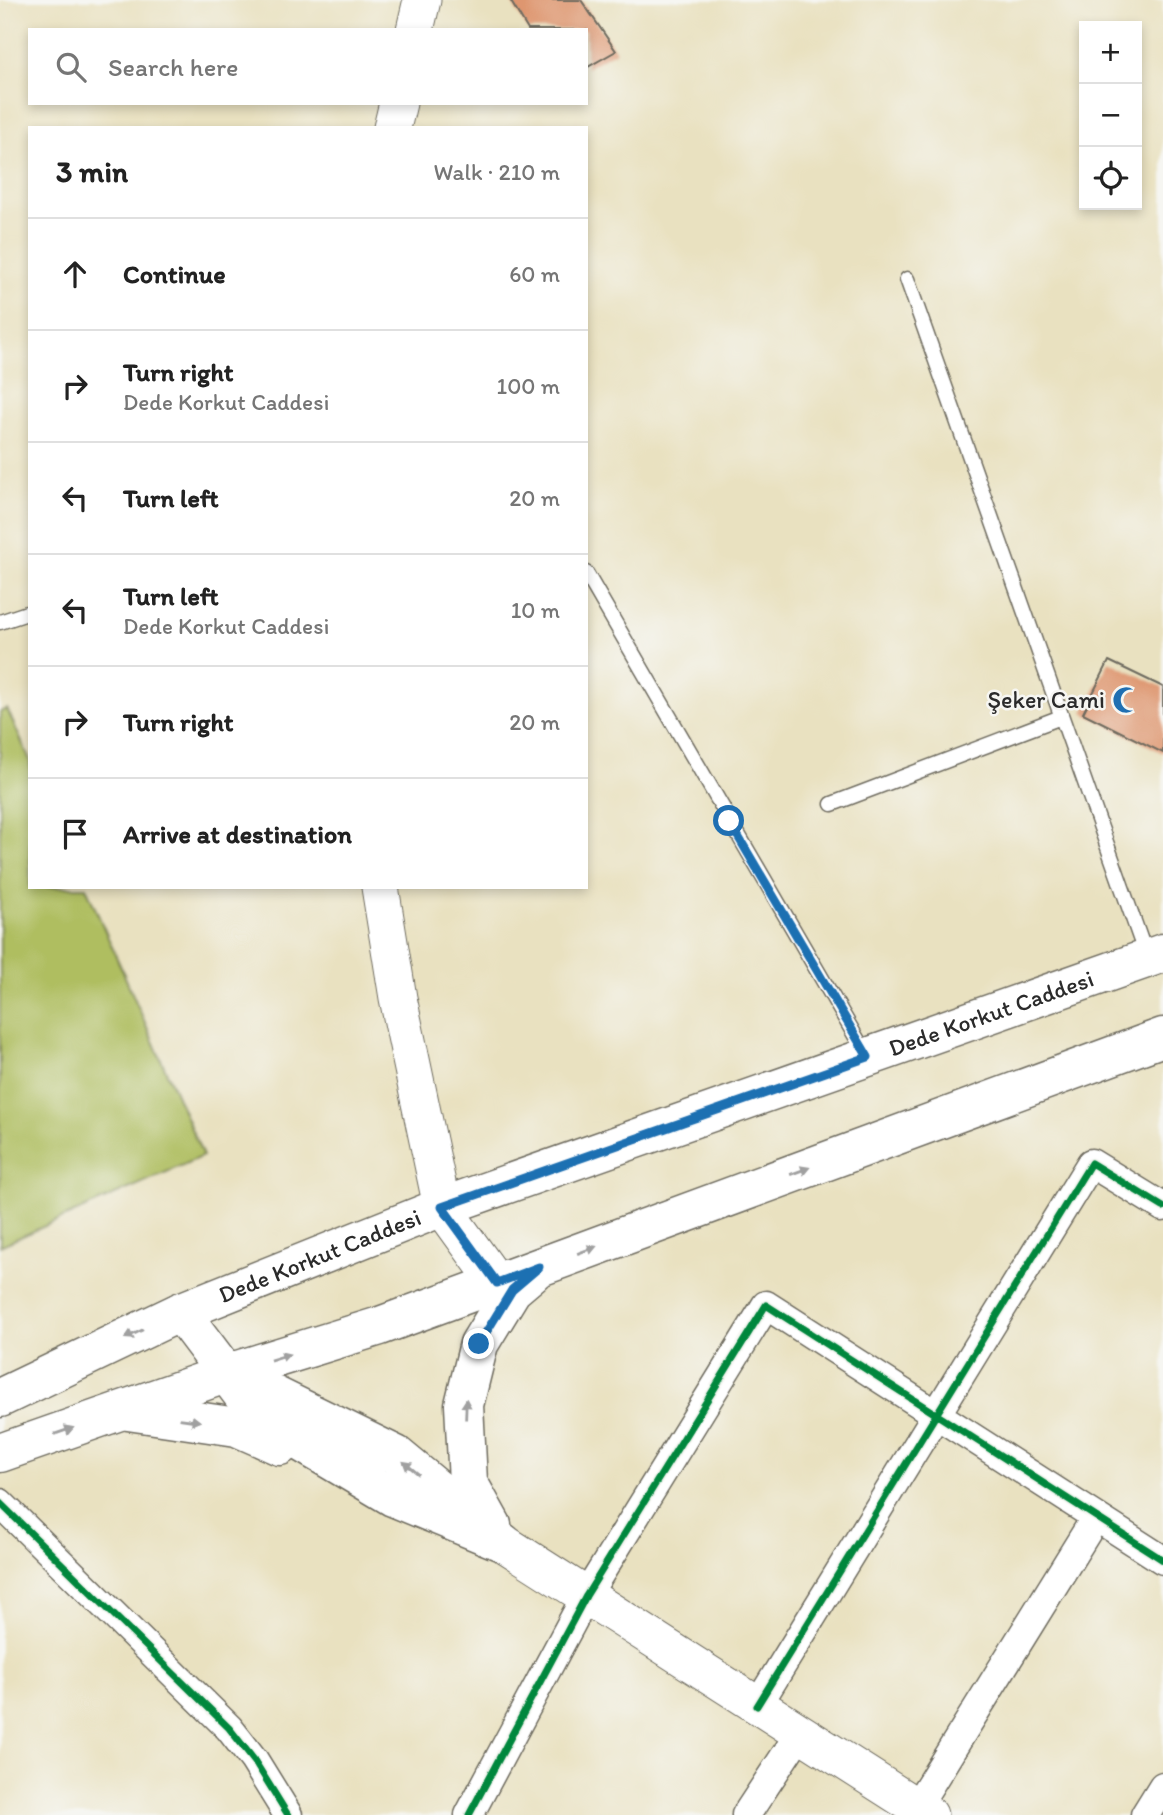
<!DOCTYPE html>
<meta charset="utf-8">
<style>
body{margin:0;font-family:Itim,sans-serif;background:#f6f6f6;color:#222}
.controls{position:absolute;right:21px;top:21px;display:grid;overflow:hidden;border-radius:0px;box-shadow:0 4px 10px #0003}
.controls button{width:63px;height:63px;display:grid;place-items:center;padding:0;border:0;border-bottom:2px solid #e0e0e0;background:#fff;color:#222;font:35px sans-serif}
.stop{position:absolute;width:21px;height:21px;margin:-16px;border:5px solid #1f6fb2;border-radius:50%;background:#fff}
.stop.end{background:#1f6fb2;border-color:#fff;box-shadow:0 2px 7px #0008}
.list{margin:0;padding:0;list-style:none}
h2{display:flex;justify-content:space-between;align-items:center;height:91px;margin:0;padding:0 28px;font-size:30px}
h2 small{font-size:23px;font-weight:400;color:#767676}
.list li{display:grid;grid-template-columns:46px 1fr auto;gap:21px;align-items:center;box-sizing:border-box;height:112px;padding:0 28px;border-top:2px solid #e0e0e0}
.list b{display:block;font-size:26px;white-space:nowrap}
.list p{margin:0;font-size:23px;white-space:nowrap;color:#767676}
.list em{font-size:23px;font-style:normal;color:#767676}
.icon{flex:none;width:38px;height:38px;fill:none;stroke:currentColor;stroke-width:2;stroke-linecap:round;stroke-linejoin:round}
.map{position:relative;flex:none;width:1163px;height:1815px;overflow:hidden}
.search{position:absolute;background:#fff;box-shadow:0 4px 10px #0003;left:28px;top:28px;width:560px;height:77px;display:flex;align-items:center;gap:18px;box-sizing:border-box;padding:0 24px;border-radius:0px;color:#767676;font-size:26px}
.panel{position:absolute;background:#fff;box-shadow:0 4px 10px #0003;left:28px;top:126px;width:560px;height:763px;border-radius:0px}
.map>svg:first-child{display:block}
</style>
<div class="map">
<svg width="1163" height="1815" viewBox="0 0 1163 1815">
<rect width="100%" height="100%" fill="#f6f6f2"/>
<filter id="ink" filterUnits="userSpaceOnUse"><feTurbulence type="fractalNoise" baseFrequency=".0143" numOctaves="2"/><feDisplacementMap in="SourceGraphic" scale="14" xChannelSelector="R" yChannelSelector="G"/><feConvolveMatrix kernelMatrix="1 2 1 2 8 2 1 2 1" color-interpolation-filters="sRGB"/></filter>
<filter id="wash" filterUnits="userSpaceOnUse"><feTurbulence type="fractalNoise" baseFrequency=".00686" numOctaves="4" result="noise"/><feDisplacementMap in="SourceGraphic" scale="28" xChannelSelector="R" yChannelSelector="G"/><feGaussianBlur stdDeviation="1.57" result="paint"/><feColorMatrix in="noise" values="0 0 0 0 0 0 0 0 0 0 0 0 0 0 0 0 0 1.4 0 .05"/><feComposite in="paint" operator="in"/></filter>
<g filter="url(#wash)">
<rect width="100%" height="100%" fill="#e9e1c0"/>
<!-- green -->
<path fill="#afbe61" stroke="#6d7446" stroke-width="2" d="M7 709 30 760V887H86L203 1156 0 1246V712Z"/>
<g id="blocks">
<!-- building -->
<path fill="#de966f" d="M510 0H581L616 51 586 68V30H528Z
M1109 661 1163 687V753L1083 713Z"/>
</g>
</g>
<g filter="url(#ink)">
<use href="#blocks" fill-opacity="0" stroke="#6e6b5f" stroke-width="2"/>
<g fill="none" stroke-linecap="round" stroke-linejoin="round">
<defs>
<path id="service" d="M907 279 1147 958
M586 573 867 1056
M0 622 30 612
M832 804 1061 717"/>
<path id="minor" d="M0 1503 229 1728 254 1760 288 1815
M757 1706 1091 1163 1163 1207
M916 1807 1096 1517
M469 1815 586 1596 766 1305 1163 1560
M746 1815 800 1733
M1145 1815 1163 1786"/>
<path id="tertiary" d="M415 30 422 0
M392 128 398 103
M380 887 398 998 442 1207 497 1283
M502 1542 929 1815"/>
<g id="secondary">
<path d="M180 1312 260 1418 393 1497 502 1542"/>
<path d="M233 1375 396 1455 471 1517"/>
<path id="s1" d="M0 1398 180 1312 442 1207 1163 953"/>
<path d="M128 1411 237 1427 280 1446"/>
<path d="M0 1453 228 1373 380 1326 1163 1037"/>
<path d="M492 1525 468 1482 464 1405 479 1344 512 1290 532 1273"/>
</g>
</defs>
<!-- service casing -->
<use href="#service" stroke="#6e6b5f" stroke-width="17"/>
<!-- minor casing -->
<use href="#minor" stroke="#6e6b5f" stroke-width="31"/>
<!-- tertiary casing -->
<use href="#tertiary" stroke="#6e6b5f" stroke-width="39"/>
<!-- secondary casing -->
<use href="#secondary" stroke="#6e6b5f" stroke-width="41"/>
<!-- service -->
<use href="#service" stroke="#fff" stroke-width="14"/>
<!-- minor -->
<use href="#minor" stroke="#fff" stroke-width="28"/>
<!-- tertiary -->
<use href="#tertiary" stroke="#fff" stroke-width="37"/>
<!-- secondary -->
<use href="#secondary" stroke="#fff" stroke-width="38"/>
<defs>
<path id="cycleway" d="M0 1503 229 1728 254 1760 288 1815
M757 1706 1091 1163 1163 1207
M469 1815 586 1596 766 1305 1163 1560"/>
</defs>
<!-- cycleway casing -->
<use href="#cycleway" stroke="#f6f6f2" stroke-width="11"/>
<!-- cycleway -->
<use href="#cycleway" stroke="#00873e" stroke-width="7"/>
</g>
<!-- one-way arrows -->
<defs><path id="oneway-solid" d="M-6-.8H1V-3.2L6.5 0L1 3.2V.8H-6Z" transform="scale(1.75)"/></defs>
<g fill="#a0a0a0">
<use href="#oneway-solid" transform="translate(800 1171) rotate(-20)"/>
<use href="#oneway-solid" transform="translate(587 1250) rotate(-20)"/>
<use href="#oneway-solid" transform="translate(134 1334) rotate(154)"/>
<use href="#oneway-solid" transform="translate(280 1357) rotate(-17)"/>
<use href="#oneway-solid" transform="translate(466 1409) rotate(-88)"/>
<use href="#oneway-solid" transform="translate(190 1420) rotate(8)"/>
<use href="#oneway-solid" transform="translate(64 1431) rotate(-19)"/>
<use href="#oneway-solid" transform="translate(411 1468) rotate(-141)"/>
</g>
</g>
<g fill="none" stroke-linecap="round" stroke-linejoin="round" filter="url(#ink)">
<!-- route -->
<path stroke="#1f6fb2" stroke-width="9" d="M479 1344 512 1290 539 1267 497 1283 442 1207 868 1057 729 821"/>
</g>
<!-- icons -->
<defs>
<symbol id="mosque-bare" viewBox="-9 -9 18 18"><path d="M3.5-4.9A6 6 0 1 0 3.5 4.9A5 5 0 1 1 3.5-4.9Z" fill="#1f6fb2" stroke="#f6f6f2" stroke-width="2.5" paint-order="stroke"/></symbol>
</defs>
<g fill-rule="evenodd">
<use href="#mosque-bare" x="1107" y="681" width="38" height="38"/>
</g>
<g text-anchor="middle" stroke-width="5" stroke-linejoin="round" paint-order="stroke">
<!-- poi labels -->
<g font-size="24" fill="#2b2b2b" stroke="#f6f6f2" text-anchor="end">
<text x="1105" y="708">Şeker Cami</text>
</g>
<!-- street labels -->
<g font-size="24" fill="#2b2b2b" stroke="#f6f6f2">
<text dy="8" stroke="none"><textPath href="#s1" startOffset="1064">Dede Korkut Caddesi</textPath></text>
<text dy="8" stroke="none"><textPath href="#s1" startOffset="350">Dede Korkut Caddesi</textPath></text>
</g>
</g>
</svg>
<div class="controls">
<button>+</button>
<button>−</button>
<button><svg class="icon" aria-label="locate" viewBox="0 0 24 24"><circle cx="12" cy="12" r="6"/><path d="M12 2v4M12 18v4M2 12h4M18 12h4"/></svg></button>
</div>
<div class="stop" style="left:729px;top:821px"></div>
<div class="stop end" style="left:479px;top:1344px"></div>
<div class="search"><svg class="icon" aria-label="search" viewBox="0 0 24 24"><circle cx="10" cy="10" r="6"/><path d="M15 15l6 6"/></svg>Search here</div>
<section class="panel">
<h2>3 min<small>Walk · 210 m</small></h2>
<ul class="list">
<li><svg class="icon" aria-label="ahead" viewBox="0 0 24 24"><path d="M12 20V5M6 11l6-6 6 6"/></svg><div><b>Continue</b></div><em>60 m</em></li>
<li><svg class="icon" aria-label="right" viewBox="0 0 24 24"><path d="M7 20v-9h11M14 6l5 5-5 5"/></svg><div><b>Turn right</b><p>Dede Korkut Caddesi</p></div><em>100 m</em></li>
<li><svg class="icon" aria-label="left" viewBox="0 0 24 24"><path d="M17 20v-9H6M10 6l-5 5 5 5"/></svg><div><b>Turn left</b></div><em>20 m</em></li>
<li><svg class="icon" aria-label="left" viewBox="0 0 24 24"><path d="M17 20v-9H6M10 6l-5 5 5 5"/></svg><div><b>Turn left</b><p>Dede Korkut Caddesi</p></div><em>10 m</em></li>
<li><svg class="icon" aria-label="right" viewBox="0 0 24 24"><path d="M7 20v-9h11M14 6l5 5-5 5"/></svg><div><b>Turn right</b></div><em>20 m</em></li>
<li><svg class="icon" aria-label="arrive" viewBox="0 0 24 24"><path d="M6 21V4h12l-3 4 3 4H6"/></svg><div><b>Arrive at destination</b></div></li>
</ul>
</section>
</div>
